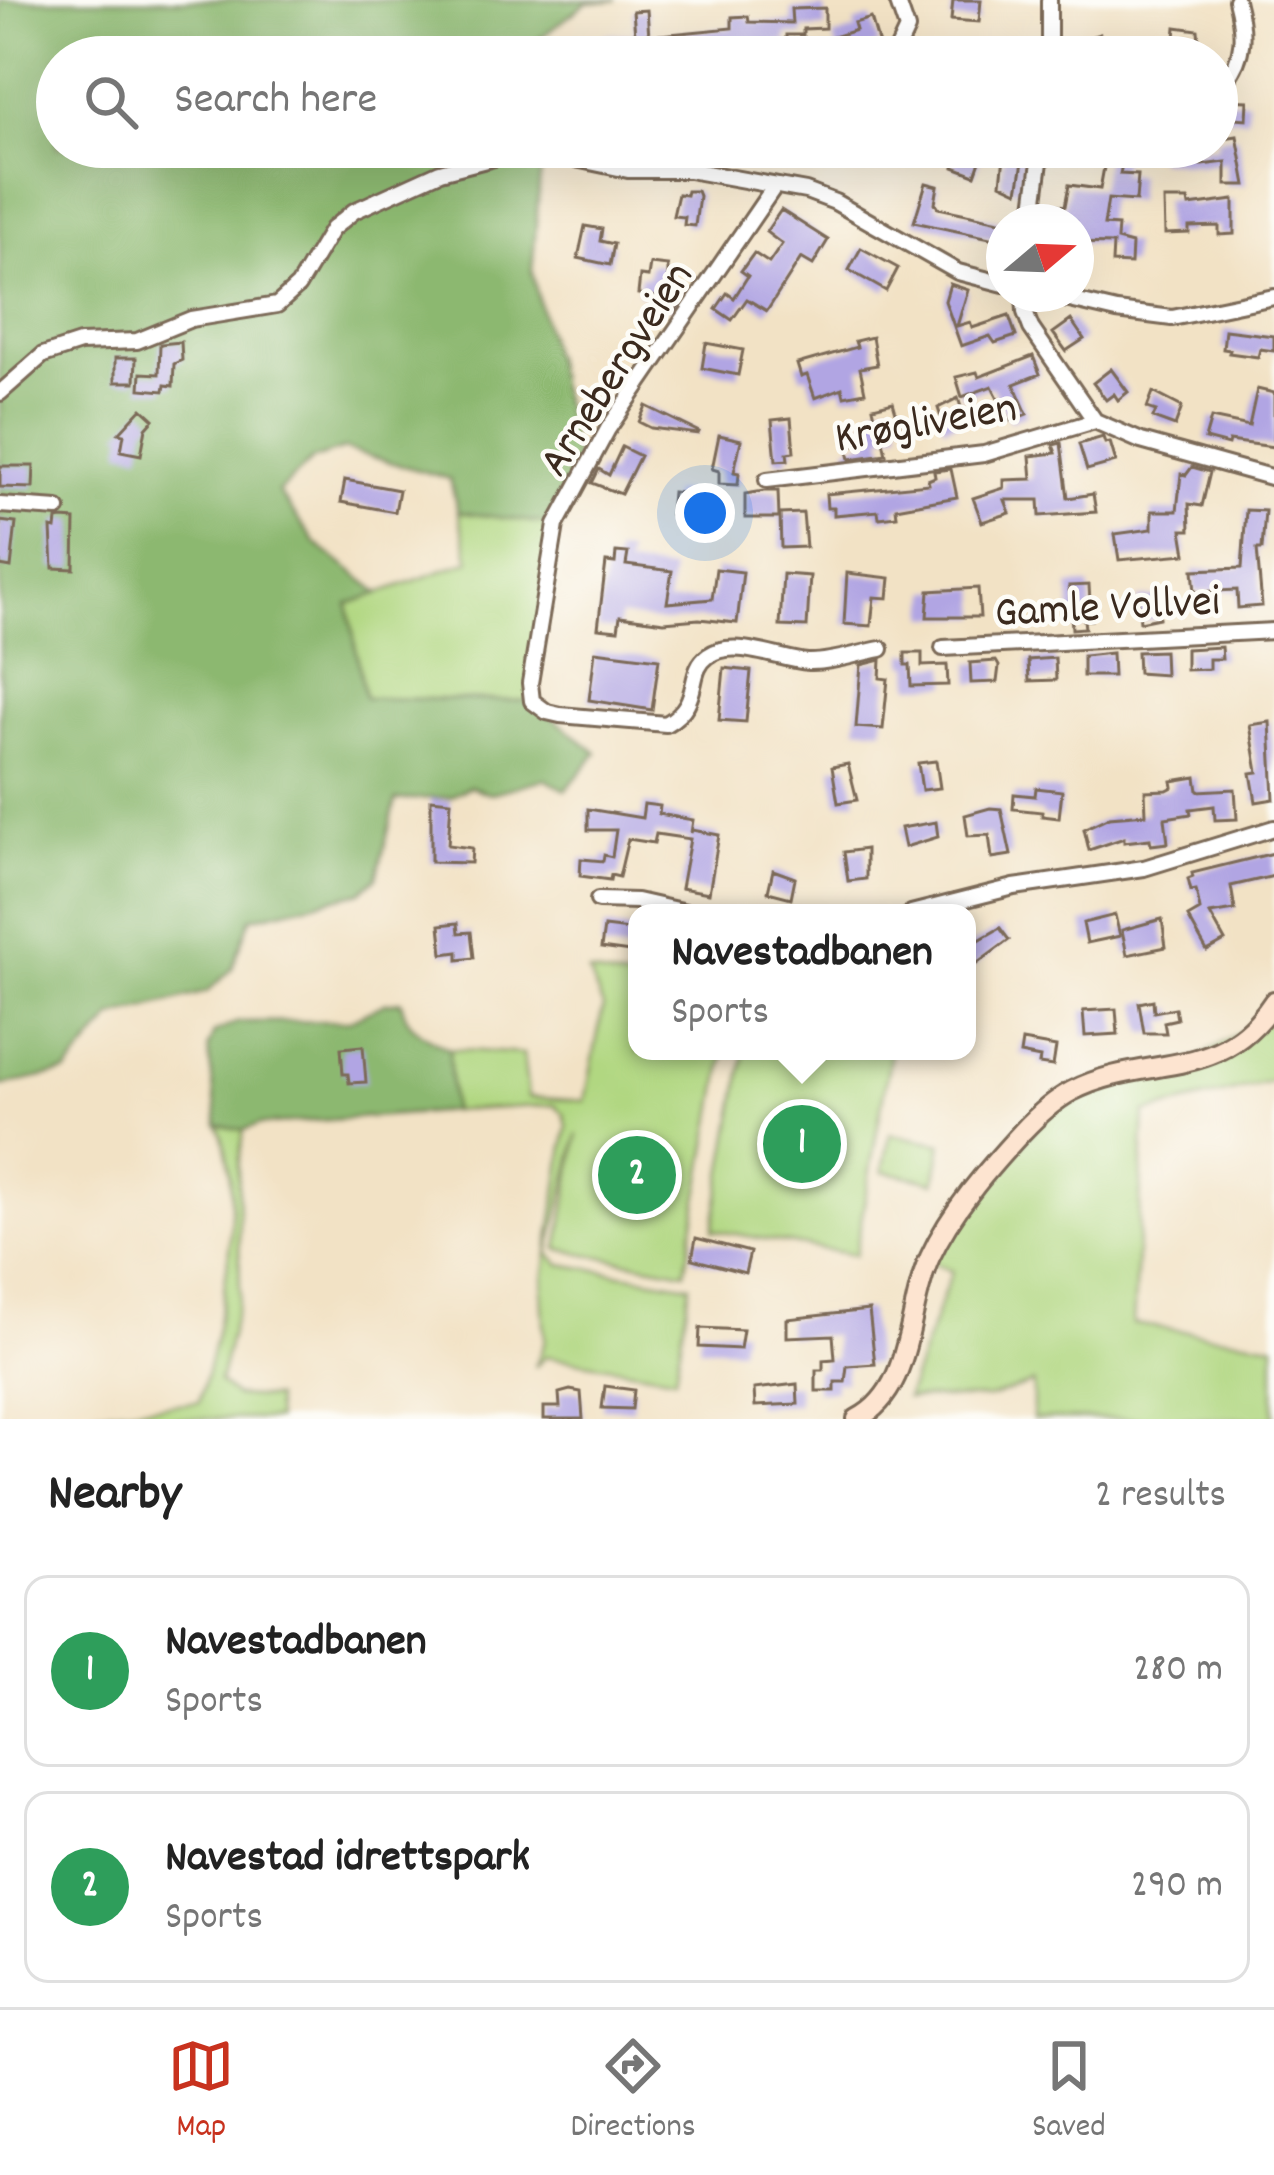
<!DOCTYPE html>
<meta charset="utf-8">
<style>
body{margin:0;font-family:Dekko,sans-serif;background:#f6f6f6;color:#222}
.compass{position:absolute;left:986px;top:204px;width:108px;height:108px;border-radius:50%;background:#fff;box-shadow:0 12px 48px #0002;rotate:71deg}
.you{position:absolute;left:705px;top:513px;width:42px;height:42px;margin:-30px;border:9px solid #fff;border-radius:50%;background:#1a73e8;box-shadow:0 0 0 18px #1a73e833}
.badge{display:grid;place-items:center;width:78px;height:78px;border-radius:50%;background:#c8321e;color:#fff;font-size:39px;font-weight:700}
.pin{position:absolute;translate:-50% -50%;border:6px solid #fff;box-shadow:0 3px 12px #0006}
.popup{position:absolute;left:628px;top:904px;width:348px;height:156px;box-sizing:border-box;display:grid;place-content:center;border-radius:24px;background:#fff;filter:drop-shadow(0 3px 9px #0005);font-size:39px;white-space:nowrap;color:#767676}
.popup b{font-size:45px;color:#222}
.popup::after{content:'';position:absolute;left:50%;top:100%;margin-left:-24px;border:24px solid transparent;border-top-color:#fff}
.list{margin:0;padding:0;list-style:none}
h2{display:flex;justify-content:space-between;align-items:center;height:156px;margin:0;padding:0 48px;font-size:51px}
h2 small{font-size:39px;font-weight:400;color:#767676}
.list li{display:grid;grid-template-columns:78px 1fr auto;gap:36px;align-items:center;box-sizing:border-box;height:192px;margin:0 24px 24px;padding:0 24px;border:3px solid #e0e0e0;border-radius:24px}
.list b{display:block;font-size:45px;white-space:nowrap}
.list p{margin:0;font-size:39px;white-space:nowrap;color:#767676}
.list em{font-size:39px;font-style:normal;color:#767676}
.icon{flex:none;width:66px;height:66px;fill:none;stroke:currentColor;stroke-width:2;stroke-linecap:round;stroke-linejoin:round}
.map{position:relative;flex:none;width:1274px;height:1419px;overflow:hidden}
.search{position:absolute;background:#fff;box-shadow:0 12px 48px #0002;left:36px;right:36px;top:36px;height:132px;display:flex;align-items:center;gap:30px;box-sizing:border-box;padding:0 42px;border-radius:66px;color:#767676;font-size:45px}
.sheet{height:588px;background:#fff}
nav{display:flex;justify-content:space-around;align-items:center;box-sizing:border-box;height:168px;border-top:3px solid #e0e0e0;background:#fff;font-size:33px;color:#767676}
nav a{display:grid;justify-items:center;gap:6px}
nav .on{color:#c8321e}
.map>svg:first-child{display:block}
</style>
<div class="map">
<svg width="1274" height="1419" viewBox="0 0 1274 1419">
<rect width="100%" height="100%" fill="#fdfcf7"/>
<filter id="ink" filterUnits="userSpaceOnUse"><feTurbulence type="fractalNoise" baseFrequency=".00833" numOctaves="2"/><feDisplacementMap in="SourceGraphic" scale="24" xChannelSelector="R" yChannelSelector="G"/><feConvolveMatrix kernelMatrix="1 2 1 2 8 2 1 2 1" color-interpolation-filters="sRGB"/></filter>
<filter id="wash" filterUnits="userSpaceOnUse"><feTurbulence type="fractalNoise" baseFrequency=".004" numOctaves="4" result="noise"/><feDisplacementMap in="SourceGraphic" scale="48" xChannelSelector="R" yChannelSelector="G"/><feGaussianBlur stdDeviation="2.7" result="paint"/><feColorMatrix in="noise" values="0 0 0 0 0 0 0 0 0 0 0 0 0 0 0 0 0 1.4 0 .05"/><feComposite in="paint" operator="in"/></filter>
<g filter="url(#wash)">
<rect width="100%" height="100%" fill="#f2e2c5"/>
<!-- green -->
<path fill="#b1d781" stroke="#768050" stroke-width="3" d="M458 512 556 525 532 701 364 698 348 604 470 561Z
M589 973 637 982V1051H725L685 1272 558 1249 578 1134 549 1253 560 1264 690 1285 675 1377 546 1356 535 1367 545 1341 542 1292 567 1126 564 1114 554 1105 452 1111 449 1049 523 1054 528 1097 585 1101 603 1007Z
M1263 1018 1274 1024V1081L1145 1113 1133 1324 1274 1344V1419H1033V1383L989 1398H906L952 1271 928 1261 958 1210 1071 1091 1197 1059Z
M745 1051H891L855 1255 713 1230Z
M218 1125 244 1130 238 1167 240 1295 219 1382 235 1396 274 1398 276 1419H100L97 1411 199 1402C220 1326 248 1199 218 1125Z
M890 1134 942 1144 935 1182 883 1171Z"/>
<!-- forest -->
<path fill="#8cb86f" stroke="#647146" stroke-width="3" d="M0 0H617L586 3 515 57H57V147H459L458 166 542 152 532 272 581 480 556 525 458 512 450 479 344 449 313 459 278 492 316 544 380 593 348 604 365 698 532 701 597 753 566 790 544 779 489 794 470 786 451 797 396 800 377 877 361 892 251 918 232 969 207 992 113 1017 67 1072 0 1086Z
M401 1001C406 1029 425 1037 449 1049L452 1111 259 1125 244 1130 218 1125 208 1047 214 1033 238 1022 348 1021 385 1003Z"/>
<g id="blocks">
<!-- building -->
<path fill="#b1a5e3" d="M953 0H981L979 22 951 20Z
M825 8V28L803 29V35H786V42L702 48 703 57H651V53L606 55 605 35 635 34 633 11 647 10 649 36 732 28V17L748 16 749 22 792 23 791 9Z
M871 18 879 45 839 57 833 37 856 30 854 23Z
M1176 27 1198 30 1200 53 1174 49Z
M1100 34 1106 57H1078L1073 42Z
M1222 100 1248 101 1247 119 1221 117Z
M1237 136 1246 185H1226V162L1202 165 1157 160V147L1204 151V147H1217V139Z
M958 147H974L972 154 981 158 975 175 954 167Z
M1005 148 1025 150 1018 191 1001 183Z
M1107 151 1124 154 1120 174 1138 175 1136 201 1108 199 1104 225 1118 226 1117 240 1132 244 1131 264 1112 263 1113 244 1076 243V222L1051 220 1053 204 1065 206 1069 185 1100 189Z
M926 183 938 186 935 203 938 208 1004 222V241L914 222Z
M687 191H697L699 196 695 226 684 225 685 217 673 216 678 194 686 195Z
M1164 200H1188L1189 206 1234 200V234L1219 235V226L1189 227V233L1165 234Z
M781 210 828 240 813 265 801 258 767 311 747 299 732 320 716 309 727 293 734 298 748 276 741 271 754 253 769 263 782 244 766 232Z
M585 226 602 229 600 241 614 244 610 265 578 258Z
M861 248 898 268 886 291 849 270Z
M650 264 668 266V283L686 295 675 311 653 296 638 294 640 276 648 277Z
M950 284 968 290 957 326 970 322 972 328 1009 316 1016 336 995 343 990 336 961 346 945 301Z
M1071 320 1084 339 1066 351 1053 333Z
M1225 330 1274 336V351L1260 349 1258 357 1229 353 1230 350 1223 349Z
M872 337 877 365 860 368 865 392 844 396 842 388 815 398 807 375 801 377 797 364 857 347 855 341Z
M181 342 182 360 174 364 173 386 165 385 164 391 140 389 141 373 159 374 160 344Z
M706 343 743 350 738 375 702 368Z
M1033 356 1040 374 1014 384 1027 414 1010 421 992 386 962 397 956 377 977 372 979 377Z
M115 358H136L135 382H115Z
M1111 369 1128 392 1118 400 1114 394 1106 400 1093 383Z
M1257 389 1274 393V447L1229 441 1228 445 1205 439 1211 418 1249 426Z
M1153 392 1182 407 1175 426 1153 418 1156 411 1147 408Z
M958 398 965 419 944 427 938 408Z
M893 402 901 430 882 436 886 454 850 459 847 447 870 441 864 420 875 416 873 407Z
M646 406 699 432 698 434 651 428 639 422Z
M142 408 154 419 146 428 141 455 121 451 124 434 119 433Z
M791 418 794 452 787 453 788 460 776 461 772 420Z
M719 435 741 440 734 472 739 473 738 485 719 484V471L712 469Z
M1103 437 1105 443 1110 442 1116 462 1087 470 1079 444Z
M1061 443 1068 498 1093 494 1096 512 1040 516 1039 500H1005L1010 513 982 522 973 498 1004 488V480L1032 479 1030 456 1056 453 1053 445Z
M622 447 640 456 621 494 592 483 599 469 609 475Z
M0 466H34L33 488 0 487Z
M1192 467 1210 472 1202 506 1189 504 1190 530H1182L1186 554 1119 560 1115 534 1152 529V511H1177L1181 474 1186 475Z
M951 469 957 497 896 508 897 516 879 518 878 511 834 515V508H827L826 494 929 484 928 480 935 477 934 471Z
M345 480 399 490 395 512 341 502Z
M764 491H778L779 518H745V494Z
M672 492 706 495 704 531 685 530 686 515 670 514Z
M1246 510 1265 511 1262 549H1257L1262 606 1238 608 1237 590 1195 592 1193 570 1242 568Z
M803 513 806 547 781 548 780 514Z
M62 519 75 520 74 569 53 568 51 528 56 529 57 520Z
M0 521 16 523 11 568 0 566Z
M616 552 628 553 626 565 672 571 667 603 712 599 716 569 743 572 737 623 699 619 664 622 620 616 618 630 598 628 606 562 615 563Z
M847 573 890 578 888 598 874 597 871 626 844 624Z
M783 574 810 576 807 627 780 626Z
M1089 585 1091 620H1084L1085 628 1072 629 1069 586Z
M978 588 980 617H927L929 591Z
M1158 597 1159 618 1140 622 1138 598Z
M1221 647 1222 659H1209V669L1186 670V649Z
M595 651 659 659 652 710 589 700Z
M1164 651 1165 675 1138 673 1137 652Z
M905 653H922V666L947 665 948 685 911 686 910 665H905Z
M1112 653 1113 676H1083V656Z
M1055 658 1056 680 1029 681 1028 660Z
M881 660 880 678 888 679 883 729 856 727 861 665Z
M996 661 999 666 997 682 971 683 970 663Z
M724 668 751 671 746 722 719 720Z
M1270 722 1274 799 1256 802 1251 773 1258 772 1250 725Z
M936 761 940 788 922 790 918 763Z
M848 764 857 800 838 803 832 767Z
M1196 777 1198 791 1235 789 1237 819 1215 820 1214 806 1190 809 1191 814 1165 818 1168 843 1151 845 1150 839 1124 842V838L1089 850 1084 829 1109 817 1146 814 1145 791 1167 790 1173 787 1172 781Z
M1036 788 1062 791 1059 818 1042 816V812L1013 809 1014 794 1035 796Z
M431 799 451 801 448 845 472 848 471 863 431 862Z
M644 804 660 806 659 814 693 820 691 833 692 830 719 835 709 893 681 888 690 839 656 834 654 843 628 839 619 877 611 875 610 880 580 876 581 859 603 861 604 855 612 857 616 830H588V809L642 818Z
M990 808 1001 809 1011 855 992 858 989 835 968 836 965 815Z
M936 822 938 837 905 847 901 828Z
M866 849V879L848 881 844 852Z
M1274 853V876L1231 886 1235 910 1210 914 1225 941 1207 951 1188 917 1200 910 1196 890 1191 891 1188 879 1193 877 1192 873Z
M773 870 795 878 791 898 768 892Z
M1115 915 1120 936 1087 943 1083 923Z
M1162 919 1166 947 1127 955 1122 930Z
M458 923 459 933 471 932 474 958 458 960V952L443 954 440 925Z
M604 927 637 931V953L601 948Z
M1000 928 1009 940 967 971V947Z
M1153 1000 1154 1012 1175 1008 1177 1019 1164 1022 1166 1033H1144L1139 1003Z
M1116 1009 1118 1034 1085 1036 1083 1011Z
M1022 1041 1056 1047 1053 1066 1039 1064 1040 1058 1020 1054Z
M363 1046 366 1082 349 1083 348 1074H343L341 1048Z
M696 1238 750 1252 745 1273 692 1259Z
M869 1310 875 1364 847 1366 845 1382H835V1391H816V1370H823V1360L835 1359 833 1335 787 1337V1319Z
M700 1328 743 1330 740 1349 699 1347Z
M797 1384 798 1404 755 1406 754 1389Z
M605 1386 634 1390 632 1409 602 1408Z
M570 1390 581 1392 583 1419H544V1407H560L559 1393Z"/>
</g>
</g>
<g filter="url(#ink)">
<use href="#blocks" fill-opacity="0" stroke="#7b6a58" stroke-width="3"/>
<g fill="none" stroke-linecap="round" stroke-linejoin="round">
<defs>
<path id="street" d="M894 57 907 29 897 0
M1049 57V0
M1217 83 1225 81C1246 55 1244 31 1236 0
M774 187 608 429 556 525 530 683 532 701 547 712 560 715 666 724C704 702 685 673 708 656 733 637 780 660 808 662 831 663 858 653 881 649
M1032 222 1042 147
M1024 294 1025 312 1031 328 1095 421 1141 441 1274 478
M1044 294 1117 311 1172 318 1274 297
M0 393 43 355 80 343 137 341 191 319 277 305 298 286 332 229 354 211 440 172 517 152H542L628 170H689L806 191 835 202 958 272 1004 284
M767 480 984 454 1095 421
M0 505 58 509
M943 648 1274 631
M598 900 637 901 690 913
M911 913 1014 887 1144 868 1274 828"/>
<path id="secondary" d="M857 1419C914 1390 906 1309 930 1257 951 1211 988 1169 1022 1132 1036 1117 1053 1101 1072 1091 1146 1053 1220 1084 1274 1001"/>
</defs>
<!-- street casing -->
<use href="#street" stroke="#7b6a58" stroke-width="20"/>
<!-- secondary casing -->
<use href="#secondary" stroke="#7b6a58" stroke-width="24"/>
<!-- street -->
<use href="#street" stroke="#fff" stroke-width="14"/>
<!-- secondary -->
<use href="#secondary" stroke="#fde4d0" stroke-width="18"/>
</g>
</g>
<g text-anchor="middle" stroke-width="9" stroke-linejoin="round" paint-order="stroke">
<!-- street labels -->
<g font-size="45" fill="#3b2a1e" stroke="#fdfcf7">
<text transform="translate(613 367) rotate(-57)" y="16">Arnebergveien</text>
<text transform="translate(925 419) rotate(-10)" y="16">Krøgliveien</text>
<text transform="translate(1107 603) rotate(-3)" y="16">Gamle Vollvei</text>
</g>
</g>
</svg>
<svg class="compass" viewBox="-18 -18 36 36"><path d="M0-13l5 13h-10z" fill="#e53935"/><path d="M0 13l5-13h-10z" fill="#767676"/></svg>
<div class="you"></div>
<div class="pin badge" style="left:802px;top:1144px;background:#2e9e5b">1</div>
<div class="popup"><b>Navestadbanen</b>Sports</div>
<div class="pin badge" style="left:637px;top:1175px;background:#2e9e5b">2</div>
<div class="search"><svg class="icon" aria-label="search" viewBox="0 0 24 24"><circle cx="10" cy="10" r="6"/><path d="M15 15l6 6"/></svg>Search here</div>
</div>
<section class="sheet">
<h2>Nearby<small>2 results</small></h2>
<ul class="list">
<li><span class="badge" style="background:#2e9e5b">1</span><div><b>Navestadbanen</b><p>Sports</p></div><em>280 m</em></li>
<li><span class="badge" style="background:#2e9e5b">2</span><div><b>Navestad idrettspark</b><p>Sports</p></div><em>290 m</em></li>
</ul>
</section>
<nav>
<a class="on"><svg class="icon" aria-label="map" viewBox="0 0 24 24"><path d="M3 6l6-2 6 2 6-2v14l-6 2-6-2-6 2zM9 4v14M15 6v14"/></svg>Map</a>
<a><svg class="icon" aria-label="directions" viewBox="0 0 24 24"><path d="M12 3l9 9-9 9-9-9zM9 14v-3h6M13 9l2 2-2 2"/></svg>Directions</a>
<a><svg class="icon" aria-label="saved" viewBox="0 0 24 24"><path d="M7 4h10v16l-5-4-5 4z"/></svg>Saved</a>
</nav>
